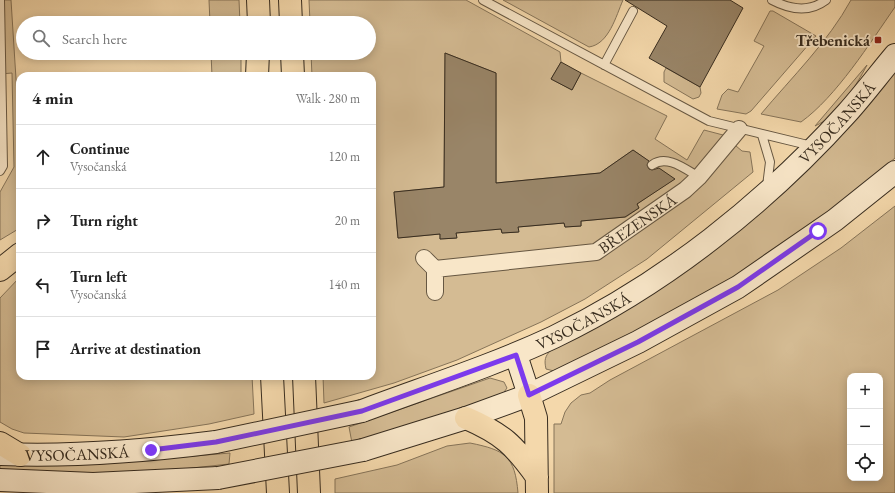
<!DOCTYPE html>
<meta charset="utf-8">
<style>
body{margin:0;font-family:"EB Garamond",serif;background:#f2f2f2;color:#222}
.controls{position:absolute;right:12px;bottom:12px;display:grid;overflow:hidden;border-radius:8px;box-shadow:0 2px 10px #0003}
.controls button{width:36px;height:36px;display:grid;place-items:center;padding:0;border:0;border-bottom:1px solid #e0e0e0;background:#fff;color:#222;font:20px sans-serif}
.stop{position:absolute;width:12px;height:12px;margin:-9px;border:3px solid #7c3aed;border-radius:50%;background:#fff}
.stop.end{background:#7c3aed;border-color:#fff;box-shadow:0 1px 4px #0008}
.list{margin:0;padding:0;list-style:none}
h2{display:flex;justify-content:space-between;align-items:center;height:52px;margin:0;padding:0 16px;font-size:17px}
h2 small{font-size:13px;font-weight:400;color:#767676}
.list li{display:grid;grid-template-columns:26px 1fr auto;gap:12px;align-items:center;box-sizing:border-box;height:64px;padding:0 16px;border-top:1px solid #e0e0e0}
.list b{display:block;font-size:15px;white-space:nowrap}
.list p{margin:0;font-size:13px;white-space:nowrap;color:#767676}
.list em{font-size:13px;font-style:normal;color:#767676}
.icon{flex:none;width:22px;height:22px;fill:none;stroke:currentColor;stroke-width:2;stroke-linecap:round;stroke-linejoin:round}
.map{position:relative;flex:none;width:895px;height:493px;overflow:hidden}
.search{position:absolute;background:#fff;box-shadow:0 2px 10px #0003;left:16px;top:16px;width:360px;height:44px;display:flex;align-items:center;gap:10px;box-sizing:border-box;padding:0 14px;border-radius:22px;color:#767676;font-size:15px}
.panel{position:absolute;background:#fff;box-shadow:0 2px 10px #0003;left:16px;top:72px;width:360px;height:308px;border-radius:12px}
.map>svg:first-child{display:block}
</style>
<div class="map">
<svg width="895" height="493" viewBox="0 0 895 493">
<rect width="100%" height="100%" fill="#f4d8ab"/>
<filter id="stains"><feTurbulence type="fractalNoise" baseFrequency=".005" numOctaves="4"/><feColorMatrix values="0 0 0 0 .2 0 0 0 0 .09 0 0 0 0 .02 0 0 0 .5 -.17"/></filter>
<radialGradient id="worn" r=".72"><stop offset=".6" stop-color="#630" stop-opacity="0"/><stop offset="1" stop-color="#630" stop-opacity=".3"/></radialGradient>
<!-- green -->
<path fill="#d4bb93" stroke="#867459" fill-rule="evenodd" d="M0 0H11L20 142V228L0 240V192L14 167 12 73 0 74Z
M209 0H239L240 23H210Z
M309 0H466L560 52 561 62 551 79 572 90 581 73 667 116 655 139 687 160 704 130 723 135 742 151 750 152 753 172 647 259 585 299 541 322 457 360 394 383 324 403 323 376H372V76H312L311 53H369V23H310ZM445 53 496 73V183L600 173 633 150 674 179 637 204 639 208 626 217 581 221V226L565 227 564 223 518 227V232L502 233 501 229 456 233V238L440 239V234L398 238 394 192 444 187Z
M503 0H623C616 16 609 44 589 47Z
M851 0H895V7C870 43 836 97 801 122L761 114C792 77 828 42 851 0Z
M770 11H773L816 36 751 111 746 114 717 109 722 95 728 89 738 92 764 46 754 41Z
M211 53H241V76H212Z
M867 65C856 86 838 116 815 126Z
M666 68 700 87 701 93 699 97 693 99 664 82V72Z
M895 72V158L843 202 718 288 558 372 546 369C544 360 545 356 551 350L589 328Z
M895 206V493H554V424H561L565 412 571 403 581 395 590 393 610 380 778 290 841 248ZM850 376H880V478H850Z
M20 277V376H252L254 414 209 424 124 437 24 433 12 429 0 422V298Z
M490 378 504 382 507 388 502 395 352 443 349 427Z
M470 443C505 450 515 456 518 493H335V479L397 465 447 446Z
M230 453 229 464 128 475 0 471V464H101Z"/>
<!-- building -->
<path fill="#998568" stroke="#372c1f" d="M625 0H730L743 8 700 87 649 58 667 26Z
M445 53 496 73V183L600 173 633 150 649 161 647 165 649 169 652 170 659 168 675 179 637 204 639 208 625 217 581 221V226L565 227 564 223 518 227 519 232 502 233 501 229 456 233 457 238 440 239V234L398 238 394 192 444 187Z
M561 62 581 73 572 90 551 79Z"/>
<g fill="none" stroke-linecap="round" stroke-linejoin="round">
<defs>
<path id="lane" d="M483 0 709 121 812 146
M772 0C789 9 809 13 826 0
M604 65 633 11
M762 135 770 162 767 186
M652 165C667 154 685 169 699 177
M0 171 3 166 0 0"/>
<g id="street">
<path d="M424 258 435 269"/>
<path id="s1" d="M435 292V269L596 252 685 190 699 177 739 129"/>
</g>
<g id="secondary">
<path d="M516 355 529 395"/>
<path id="s2" d="M362 411C426 387 492 366 554 337 664 284 766 203 847 113 864 94 879 74 895 55"/>
<path d="M363 450 466 418 529 395 638 342 738 287 835 220 895 172"/>
<path id="s3" d="M1 454C73 457 145 451 216 442"/>
<path d="M0 480 93 484 218 478"/>
</g>
<path id="highway" d="M258 0 259 23
M290 0 291 23
M292 53 293 76
M257 76 258 53
M0 270 20 254
M272 376 278 493
M304 376 309 493
M529 395 536 418 537 493
M466 418C503 434 514 445 537 477
M0 443 20 455"/>
</defs>
<!-- lane casing -->
<use href="#lane" stroke="#665742" stroke-width="10"/>
<!-- street casing -->
<use href="#street" stroke="#665742" stroke-width="18"/>
<!-- secondary casing -->
<use href="#secondary" stroke="#372c1f" stroke-width="24"/>
<!-- highway casing -->
<use href="#highway" stroke="#372c1f" stroke-width="24"/>
<!-- lane -->
<use href="#lane" stroke="#f8e6c8" stroke-width="8"/>
<!-- street -->
<use href="#street" stroke="#f8e6c8" stroke-width="16"/>
<!-- secondary -->
<use href="#secondary" stroke="#f8e6c8" stroke-width="22"/>
<!-- highway -->
<use href="#highway" stroke="#f4d8ab" stroke-width="22"/>
<defs>
<path id="secondary-bridge" d="M216 442 362 411
M218 478 363 450"/>
</defs>
<!-- secondary-bridge casing -->
<use href="#secondary-bridge" stroke="#372c1f" stroke-width="24" stroke-linecap="butt"/>
<!-- secondary-bridge -->
<use href="#secondary-bridge" stroke="#f8e6c8" stroke-width="22"/>
</g>
<g fill="none" stroke-linecap="round" stroke-linejoin="round">
<!-- route -->
<path stroke="#7c3aed" stroke-width="5" d="M151 450 216 442 362 411 516 355 529 395 638 342 738 287 818 231"/>
</g>
<!-- markers -->
<rect fill="#8f2418" stroke="#f8e6c8" stroke-width="1.5" x="874" y="36" width="8" height="8" rx="2"/>
<g text-anchor="middle" stroke-width="3.5" stroke-linejoin="round" paint-order="stroke">
<!-- poi labels -->
<g font-size="16" font-weight="bold" fill="#372c1f" stroke="#f8e6c8" text-anchor="end">
<text x="870" y="46">Třebenická</text>
</g>
<!-- street labels -->
<g font-size="16" fill="#372c1f" stroke="#f8e6c8">
<text dy="6" stroke="none"><textPath href="#s2" startOffset="563">VYSOČANSKÁ</textPath></text>
<text dy="6" stroke="none"><textPath href="#s1" startOffset="235">BŘEZENSKÁ</textPath></text>
<text dy="6" stroke="none"><textPath href="#s2" startOffset="239">VYSOČANSKÁ</textPath></text>
<text dy="6" stroke="none"><textPath href="#s3" startOffset="76">VYSOČANSKÁ</textPath></text>
</g>
</g>
<rect width="100%" height="100%" filter="url(#stains)"/>
<rect width="100%" height="100%" fill="url(#worn)"/>
</svg>
<div class="controls">
<button>+</button>
<button>−</button>
<button><svg class="icon" aria-label="locate" viewBox="0 0 24 24"><circle cx="12" cy="12" r="6"/><path d="M12 2v4M12 18v4M2 12h4M18 12h4"/></svg></button>
</div>
<div class="stop" style="left:818px;top:231px"></div>
<div class="stop end" style="left:151px;top:450px"></div>
<div class="search"><svg class="icon" aria-label="search" viewBox="0 0 24 24"><circle cx="10" cy="10" r="6"/><path d="M15 15l6 6"/></svg>Search here</div>
<section class="panel">
<h2>4 min<small>Walk · 280 m</small></h2>
<ul class="list">
<li><svg class="icon" aria-label="ahead" viewBox="0 0 24 24"><path d="M12 20V5M6 11l6-6 6 6"/></svg><div><b>Continue</b><p>Vysočanská</p></div><em>120 m</em></li>
<li><svg class="icon" aria-label="right" viewBox="0 0 24 24"><path d="M7 20v-9h11M14 6l5 5-5 5"/></svg><div><b>Turn right</b></div><em>20 m</em></li>
<li><svg class="icon" aria-label="left" viewBox="0 0 24 24"><path d="M17 20v-9H6M10 6l-5 5 5 5"/></svg><div><b>Turn left</b><p>Vysočanská</p></div><em>140 m</em></li>
<li><svg class="icon" aria-label="arrive" viewBox="0 0 24 24"><path d="M6 21V4h12l-3 4 3 4H6"/></svg><div><b>Arrive at destination</b></div></li>
</ul>
</section>
</div>
